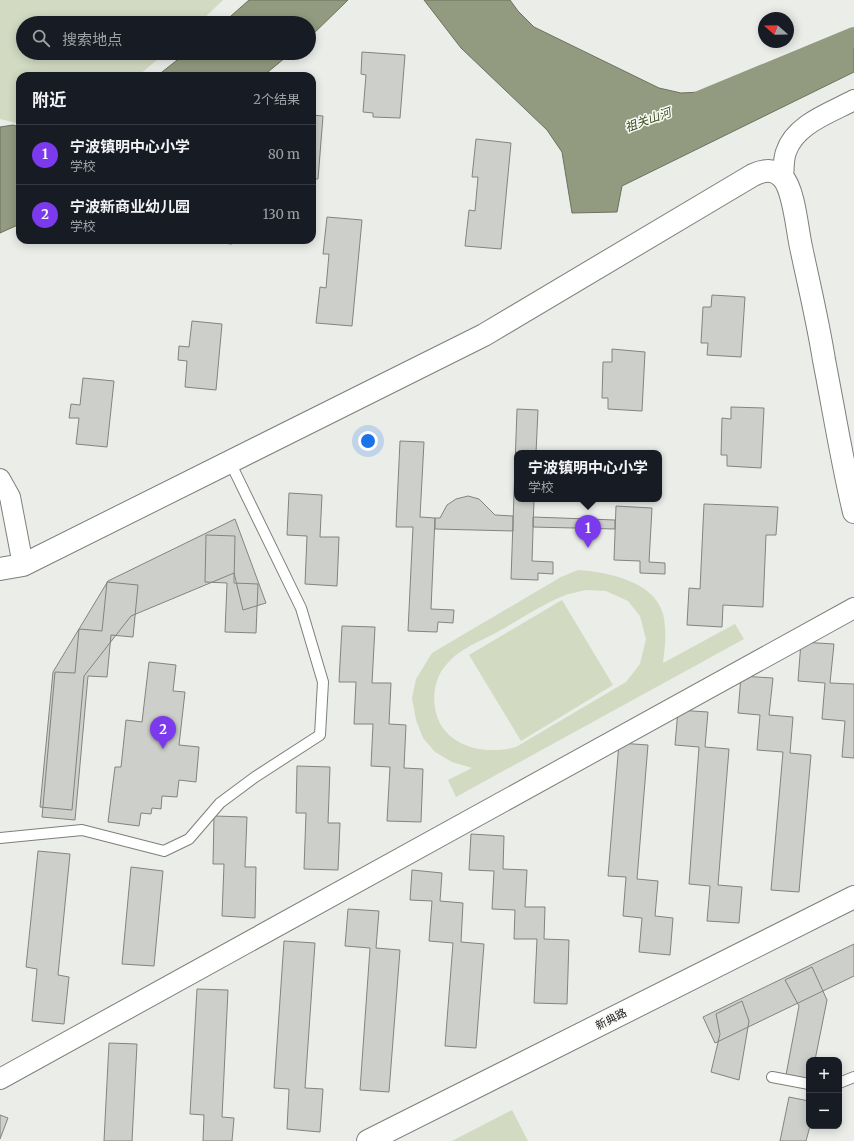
<!DOCTYPE html>
<html lang="zh">
<meta charset="utf-8">
<style>
body{margin:0;font-family:Merriweather,"Noto Sans SC",serif;background:#20242c;color:#f1f3f6}
.controls{position:absolute;right:12px;bottom:12px;display:grid;overflow:hidden;border-radius:8px;box-shadow:0 2px 10px #0003}
.controls button{width:36px;height:36px;display:grid;place-items:center;padding:0;border:0;border-bottom:1px solid #363941;background:#171b24;color:#f1f3f6;font:20px sans-serif}
.compass{position:absolute;left:758px;top:12px;width:36px;height:36px;border-radius:50%;background:#171b24;box-shadow:0 2px 10px #0003;rotate:290deg}
.you{position:absolute;left:368px;top:441px;width:14px;height:14px;margin:-10px;border:3px solid #fff;border-radius:50%;background:#1a73e8;box-shadow:0 0 0 6px #1a73e833}
.badge{display:grid;place-items:center;width:26px;height:26px;border-radius:50%;background:#7c3aed;color:#fff;font-size:13px;font-weight:700}
.pin{position:absolute;translate:-50% -33px;filter:drop-shadow(0 1px 2px #0008)}
.pin::after{content:'';position:absolute;top:21px;width:14px;height:12px;background:inherit;clip-path:polygon(0 0,100% 0,50% 100%)}
.popup{position:absolute;left:514px;top:450px;width:148px;height:52px;box-sizing:border-box;display:grid;place-content:center;border-radius:8px;background:#171b24;filter:drop-shadow(0 1px 3px #0005);font-size:13px;white-space:nowrap;color:#9ea1a6}
.popup b{font-size:15px;color:#f1f3f6}
.popup::after{content:'';position:absolute;left:50%;top:100%;margin-left:-8px;border:8px solid transparent;border-top-color:#171b24}
.list{margin:0;padding:0;list-style:none}
h2{display:flex;justify-content:space-between;align-items:center;height:52px;margin:0;padding:0 16px;font-size:17px}
h2 small{font-size:13px;font-weight:400;color:#9ea1a6}
.list li{display:grid;grid-template-columns:26px 1fr auto;gap:12px;align-items:center;box-sizing:border-box;height:60px;padding:0 16px;border-top:1px solid #363941}
.list b{display:block;font-size:15px;white-space:nowrap}
.list p{margin:0;font-size:13px;white-space:nowrap;color:#9ea1a6}
.list em{font-size:13px;font-style:normal;color:#9ea1a6}
.icon{flex:none;width:22px;height:22px;fill:none;stroke:currentColor;stroke-width:2;stroke-linecap:round;stroke-linejoin:round}
.map{position:relative;flex:none;width:854px;height:1141px;overflow:hidden}
.search{position:absolute;background:#171b24;box-shadow:0 2px 10px #0003;left:16px;top:16px;width:300px;height:44px;display:flex;align-items:center;gap:10px;box-sizing:border-box;padding:0 14px;border-radius:22px;color:#9ea1a6;font-size:15px}
.panel{position:absolute;background:#171b24;box-shadow:0 2px 10px #0003;left:16px;top:72px;width:300px;height:172px;border-radius:12px}
.map>svg:first-child{display:block}
</style>
<div class="map">
<svg width="854" height="1141" viewBox="0 0 854 1141">
<rect width="100%" height="100%" fill="#ebede8"/>
<!-- green -->
<path fill="#d2dac2" fill-rule="evenodd" d="M0 0H223L199 23H23V53H165L138 76H20V124L0 119Z
M578 570C607 572 654 581 663 614 667 631 665 647 663 663L735 624 744 639 456 797 448 780 472 768 452 762 435 752 423 738 416 720 412 698 416 679 432 653 561 577ZM586 590 606 591 628 601 640 616 646 639 640 664 626 682 516 747C483 756 441 746 435 708 433 696 435 681 442 670 446 665 452 658 456 655 469 645 485 639 499 631 519 620 541 605 563 596 570 593 578 592 586 590Z
M562 600 613 685 521 741 469 655Z
M512 1110 528 1141H452Z"/>
<!-- water -->
<path fill="#929a7f" stroke="#6d725f" d="M249 0H348L309 38V23H223Z
M424 0H510L518 11 534 27 659 88 681 93 740 90 854 32V72L622 186 617 212 572 213 562 152 547 130 461 48Z
M186 53H291L263 76H157Z
M13 125 20 127V224L0 233V127Z"/>
<g fill="none" stroke-linecap="round" stroke-linejoin="round">
<!-- canal -->
<path stroke="#929a7f" stroke-width="20" d="M699 101 854 37"/>
</g>
<!-- building -->
<path fill="#cdcfca" stroke="#838480" d="M362 52 405 55 400 118 373 117V113L363 112 366 75 361 74Z
M312 115 323 116 318 179H312Z
M476 139 511 143 501 249 465 246 469 210 475 211 478 177H472Z
M327 217 362 220 352 326 316 323 320 287 326 288 329 254H323Z
M204 240H232V244L204 241Z
M712 295 745 297 741 357 707 355 708 343H701L703 307H711Z
M192 321 222 324 216 390 185 387 187 361 178 360 179 346 189 347Z
M612 349 645 352 642 411 608 409V398H602L603 362H612Z
M83 378 114 381 107 447 76 444 79 418H69L71 404 80 405Z
M731 407 764 408 761 468 727 466V455H721L722 418 731 419Z
M517 409 538 410 536 453H517V499H534L532 561 553 562V574L538 573V580L511 579Z
M400 441 424 442 420 517 435 518 431 609 454 610 453 623 438 622 437 632 408 631 413 527H396Z
M289 493 322 495 320 537H339L337 586 305 584 307 536 287 535Z
M468 496 479 499 495 515 513 516V531L435 529V518H440L447 505 456 499Z
M704 504 778 507 776 535H766L763 607 723 605 722 627 687 625 689 588 700 589Z
M616 506 652 508 649 562 665 563V574L640 573V561L614 560Z
M533 517 615 520V529L533 527Z
M235 519 266 603 243 610 234 573 131 616 84 676 72 810 40 807 53 672 108 581Z
M206 535 235 536 234 583 258 584 256 633 225 632 227 583 205 582Z
M107 582 138 585 133 637 111 635 107 677 88 676 75 820 42 817 55 672 75 673 79 629 102 631Z
M342 626 375 627 372 683H391L389 724 406 725 404 768 423 769 421 822 387 821 390 767 371 766 373 724H354L356 682H339Z
M801 642 834 644 830 683 854 684V758L842 757 845 721 822 719 825 683 798 681Z
M149 662 176 665 173 691 185 692 179 745 199 747 196 782 179 780 177 797 162 796 161 809 152 808 151 814 141 813 139 826 108 822 115 767H121L126 720 142 722Z
M741 676 773 678 769 715 793 717 790 753 811 755 799 892 771 890 783 752 757 750 760 715 738 713Z
M678 710 708 712 705 747 729 749 718 885 742 887 739 923 707 921 710 886 689 884 699 747 675 745Z
M619 743 648 745 637 879 658 881 655 916 673 918 670 955 639 952 642 918 623 916 626 877 608 876Z
M297 766 330 767 328 823H340L338 870 304 869 306 813H296Z
M214 816 247 817 245 867H256L255 918 222 916 224 864H213Z
M471 834 504 836 503 869 527 870 525 907H545L544 939 569 940 567 1004 534 1003 537 939H514L515 910 492 909 494 871 469 870Z
M38 851 70 854 58 975 69 977 64 1024 32 1021 37 969 26 967Z
M131 867 163 871 154 966 122 964Z
M412 870 442 873 440 901 463 903 461 942 484 944 476 1048 445 1046 453 943 429 941 432 901 410 900Z
M348 909 379 911 376 948 400 950 389 1092 360 1090 370 948 345 946Z
M284 941 315 943 305 1088 323 1089 320 1132 287 1129 289 1089 274 1088Z
M854 944V976L715 1043 703 1017Z
M812 967 827 1000 815 1060H809V1081L786 1075 799 1006 785 980Z
M197 989 228 990 222 1117 234 1118 232 1141H203L204 1115 190 1114Z
M742 1001 749 1021 739 1080 711 1072 720 1034 716 1014Z
M109 1043 137 1044 132 1141H104Z
M789 1097 809 1101 810 1126 806 1141H780Z
M0 1115 8 1118 0 1139Z"/>
<g fill="none" stroke-linecap="round" stroke-linejoin="round">
<defs>
<path id="lane" d="M0 838 82 830 164 851 189 839 220 803 255 777 320 735 323 682 301 608 230 462
M772 1077 809 1084
M839 1083 854 1077"/>
<path id="street" d="M783 177C784 170 783 160 786 152 795 124 830 113 854 100
M0 479 10 497 23 565
M0 1079 854 608"/>
<path id="secondary" d="M0 569 23 565 484 335 753 175C764 170 774 168 783 178 794 190 797 229 801 247 809 285 818 322 824 360 834 411 842 462 854 512
M368 1141 854 897"/>
</defs>
<!-- lane casing -->
<use href="#lane" stroke="#7e7f7b" stroke-width="12"/>
<!-- street casing -->
<use href="#street" stroke="#7e7f7b" stroke-width="22"/>
<!-- secondary casing -->
<use href="#secondary" stroke="#7e7f7b" stroke-width="24"/>
<!-- lane -->
<use href="#lane" stroke="#fff" stroke-width="10"/>
<!-- street -->
<use href="#street" stroke="#fff" stroke-width="20"/>
<!-- secondary -->
<use href="#secondary" stroke="#fff" stroke-width="22"/>
</g>
<g text-anchor="middle" stroke-width="3" stroke-linejoin="round" paint-order="stroke">
<!-- street labels -->
<g font-size="11" fill="#161615" stroke="#f8faf5">
<text transform="translate(611 1019) rotate(-27)" y="4">新典路</text>
</g>
<!-- water labels -->
<g font-size="12" font-style="italic" fill="#3e491b" stroke="#f8faf5">
<text transform="translate(648 120) rotate(-20)" y="4">祖关山河</text>
</g>
</g>
</svg>
<div class="controls">
<button>+</button>
<button>−</button>
</div>
<svg class="compass" viewBox="-18 -18 36 36"><path d="M0-13l5 13h-10z" fill="#e53935"/><path d="M0 13l5-13h-10z" fill="#9ea1a6"/></svg>
<div class="you"></div>
<div class="pin badge" style="left:588px;top:548px">1</div>
<div class="popup"><b>宁波镇明中心小学</b>学校</div>
<div class="pin badge" style="left:163px;top:749px">2</div>
<div class="search"><svg class="icon" aria-label="search" viewBox="0 0 24 24"><circle cx="10" cy="10" r="6"/><path d="M15 15l6 6"/></svg>搜索地点</div>
<section class="panel">
<h2>附近<small>2个结果</small></h2>
<ul class="list">
<li><span class="badge">1</span><div><b>宁波镇明中心小学</b><p>学校</p></div><em>80 m</em></li>
<li><span class="badge">2</span><div><b>宁波新商业幼儿园</b><p>学校</p></div><em>130 m</em></li>
</ul>
</section>
</div>
